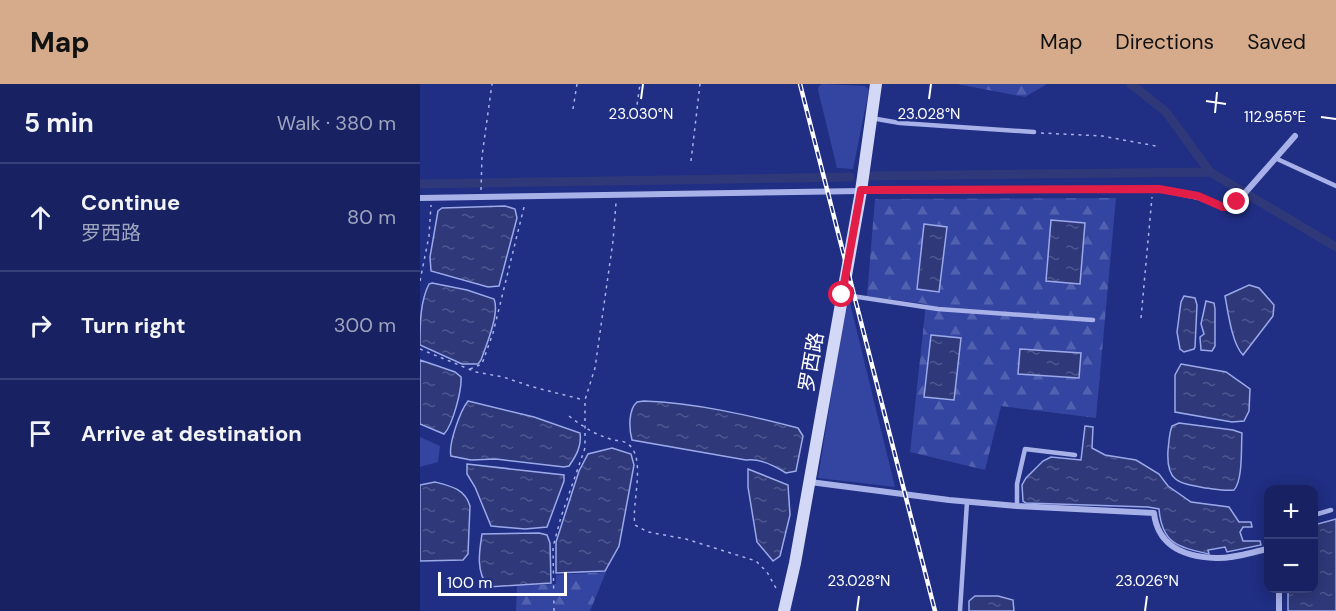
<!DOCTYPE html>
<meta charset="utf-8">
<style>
body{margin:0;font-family:"DM Sans","Noto Sans SC",sans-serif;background:#212a68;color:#f1f3f6}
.controls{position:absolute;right:18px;bottom:18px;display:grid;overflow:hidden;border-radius:12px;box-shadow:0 3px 15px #0003}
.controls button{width:54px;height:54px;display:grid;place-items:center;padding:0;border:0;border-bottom:2px solid #363f77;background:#182262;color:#f1f3f6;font:30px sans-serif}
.scale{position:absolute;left:18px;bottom:15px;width:129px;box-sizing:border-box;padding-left:6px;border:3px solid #fff;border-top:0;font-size:16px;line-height:21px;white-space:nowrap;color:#fff;-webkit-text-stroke:4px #202e83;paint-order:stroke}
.stop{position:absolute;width:18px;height:18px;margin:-14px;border:4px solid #e11d48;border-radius:50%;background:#fff}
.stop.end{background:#e11d48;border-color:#fff;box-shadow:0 2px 6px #0008}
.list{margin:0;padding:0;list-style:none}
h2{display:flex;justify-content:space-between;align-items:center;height:78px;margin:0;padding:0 24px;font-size:26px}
h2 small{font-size:20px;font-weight:400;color:#9fa4be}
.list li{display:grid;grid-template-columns:39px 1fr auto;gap:18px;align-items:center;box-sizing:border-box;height:108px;padding:0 24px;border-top:2px solid #363f77}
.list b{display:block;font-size:22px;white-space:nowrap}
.list p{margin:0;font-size:20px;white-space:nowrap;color:#9fa4be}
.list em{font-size:20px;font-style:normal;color:#9fa4be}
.icon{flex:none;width:33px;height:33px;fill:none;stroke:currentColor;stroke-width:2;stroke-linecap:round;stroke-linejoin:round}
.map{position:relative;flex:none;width:916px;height:527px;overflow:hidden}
header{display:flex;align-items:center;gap:36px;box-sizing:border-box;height:84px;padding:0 30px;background:#d6ab8b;color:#111}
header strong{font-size:28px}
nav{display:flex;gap:33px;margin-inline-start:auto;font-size:21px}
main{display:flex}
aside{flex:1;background:#182262}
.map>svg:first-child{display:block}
</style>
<header>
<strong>Map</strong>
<nav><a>Map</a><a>Directions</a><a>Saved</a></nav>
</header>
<main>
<aside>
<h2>5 min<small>Walk · 380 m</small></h2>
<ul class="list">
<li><svg class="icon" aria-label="ahead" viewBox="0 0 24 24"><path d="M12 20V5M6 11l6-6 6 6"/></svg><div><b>Continue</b><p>罗西路</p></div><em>80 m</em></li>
<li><svg class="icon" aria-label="right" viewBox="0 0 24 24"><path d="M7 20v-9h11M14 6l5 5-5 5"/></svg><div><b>Turn right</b></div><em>300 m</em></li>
<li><svg class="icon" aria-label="arrive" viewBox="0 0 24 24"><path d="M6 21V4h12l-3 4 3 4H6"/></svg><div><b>Arrive at destination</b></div></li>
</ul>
</aside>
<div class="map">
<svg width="916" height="527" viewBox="0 0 916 527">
<defs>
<pattern id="forest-firs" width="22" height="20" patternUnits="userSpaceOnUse" patternTransform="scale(1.5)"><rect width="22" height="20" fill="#3445a1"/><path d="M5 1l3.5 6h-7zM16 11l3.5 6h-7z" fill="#5261af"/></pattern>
<pattern id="water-ripples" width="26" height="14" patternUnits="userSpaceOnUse" patternTransform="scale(1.5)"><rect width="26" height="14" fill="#2f397a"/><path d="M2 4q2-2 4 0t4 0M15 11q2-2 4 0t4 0" fill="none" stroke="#4e578e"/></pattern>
</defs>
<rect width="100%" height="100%" fill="#202e83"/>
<!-- grass -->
<path fill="#3445a1" d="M402 0 445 2 449 6 433 85 417 84 398 6 399 2Z
M426 219H430L475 403 398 394Z
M0 353 20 362 18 378 0 383Z"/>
<!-- forest -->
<path fill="url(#forest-firs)" d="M537 0H627L605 13Z
M696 114 676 334 581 322 565 386 490 368 506 220 447 212 455 115Z
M186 488 170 527H96L97 502 136 500V491Z"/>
<!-- water -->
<path fill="url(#water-ripples)" stroke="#9ba9ea" stroke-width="1.5" d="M85 122 95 125 97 134 79 202 68 203 11 187 10 173 18 127 22 124Z
M631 136 665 139 660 200 626 197Z
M504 140 527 143 519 208 497 205Z
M12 199 47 206 74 215C80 229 66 262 61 276L58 280H42L0 261C0 240 0 218 9 200Z
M829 201 839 204 854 221 853 232 823 271C812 260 808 228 805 212Z
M764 212 775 214 777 221 775 263 774 265 764 268 760 265 757 248 761 218Z
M786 217 794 219 795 225V262L792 267 781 266 780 253 784 250 781 240Z
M511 251 541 254 534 316 504 313Z
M600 265 661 269 659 294 598 290Z
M0 276 35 288 41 293C42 305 33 341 24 350L0 340Z
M761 280 806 288 830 305 829 327 824 337 812 338 755 328V291Z
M48 317 114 333 160 349C162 362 156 372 149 382L144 383 76 375 51 376 31 372C28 361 40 327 48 317Z
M224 317C276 319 328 331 378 344L383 352 376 387 366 389C355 382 339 374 326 376L212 356C209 345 208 326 217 318Z
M759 339 813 346 822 349C821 364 823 396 814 406 804 407 795 405 785 404 757 399 746 397 748 366 749 358 749 350 752 342Z
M665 342 673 343 672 364 685 371 716 376 739 390 748 402 771 418 809 423 819 438H831L832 443H823L820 448 823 457H840L841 461 807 468 805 463 788 466 789 470C758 463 742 460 739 425L728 423 606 419 603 417 602 401 606 394 623 377 631 373 661 376Z
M192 364 211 370 214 381 199 462 185 487 136 489V458L159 387 168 370Z
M47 380 144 391V397L127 443 105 445 71 442 55 403 47 390Z
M328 385 368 401 370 431 360 472 353 477 337 458 328 403Z
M15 398C31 402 45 405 50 422L48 470 43 476 0 477V401Z
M916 435V527H868V505L894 504V441Z
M119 449 127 451 130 459 131 499 68 503C56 487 59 469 62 450Z
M555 512H578L593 516 594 527H549V517Z"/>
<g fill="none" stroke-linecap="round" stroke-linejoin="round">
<!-- canal -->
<path stroke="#2f397a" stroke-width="9" d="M711 0 746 28 790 88 916 163
M451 92 790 88
M0 100 430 93"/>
<!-- path -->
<path stroke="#a8b2e9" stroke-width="1.5" stroke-dasharray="3 4.5" stroke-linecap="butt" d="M153 25 157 0
M216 28 220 0
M621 49 682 52 736 62
M271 77 280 0
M61 106 62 72 72 0
M0 197 9 152 11 121
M721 234 732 113
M0 265 56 288 83 293 113 303 164 316
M50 285 62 280 73 249 105 119
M149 332C162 342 174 350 190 355 196 357 203 356 208 360 227 374 211 420 215 441L228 448 266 455 336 477 347 488 357 506
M134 527 133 463 141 433 165 364V316L175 284 193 157 196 119"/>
<!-- lane -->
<path stroke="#a8b2e9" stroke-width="4.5" d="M451 34 480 39 614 48
M855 74 916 102
M425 211 518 225 673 236
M597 422V400L605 365 655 371
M894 431 911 426
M540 527 547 418"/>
<!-- street -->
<path stroke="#a8b2e9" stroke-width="6" d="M0 114 441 107 739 105 778 113 803 123H810L817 118 875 52
M390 398 529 416 597 422 734 429C738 463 765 473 796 474 813 475 832 468 848 465
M859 527V504"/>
<!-- secondary -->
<path stroke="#d3d8f7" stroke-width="12" d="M364 527 375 479 441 107 456 0"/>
<defs>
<path id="rail" d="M380 0 515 527"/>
</defs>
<!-- rail casing -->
<use href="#rail" stroke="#fff" stroke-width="4.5"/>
<!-- rail -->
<use href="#rail" stroke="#202e83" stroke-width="2" stroke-dasharray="7" stroke-linecap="butt"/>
</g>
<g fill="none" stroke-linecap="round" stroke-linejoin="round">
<!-- route -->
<path stroke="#e11d48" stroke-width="8" d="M422 211 441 106 739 105 778 112 803 123H810L817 118"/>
</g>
<!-- ticks -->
<path fill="none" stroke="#fff" stroke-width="2" d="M221 15 223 0M509 15 511 0M786 17 806 20M795 29 797 8M901 33 916 35M437 527 439 512M725 527 727 512"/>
<g text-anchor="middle" stroke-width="4.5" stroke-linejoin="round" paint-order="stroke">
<!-- street labels -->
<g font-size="20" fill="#fff" stroke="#202e83">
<text transform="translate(391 278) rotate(-80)" y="7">罗西路</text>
</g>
</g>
<g font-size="15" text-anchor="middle" fill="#fff" stroke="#202e83" stroke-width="4.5" stroke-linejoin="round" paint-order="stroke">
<text x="221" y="35">23.030°N</text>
<text x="509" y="35">23.028°N</text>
<text x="855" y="38">112.955°E</text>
<text x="439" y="502">23.028°N</text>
<text x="727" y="502">23.026°N</text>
</g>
</svg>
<div class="controls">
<button>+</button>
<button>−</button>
</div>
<div class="scale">100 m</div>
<div class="stop" style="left:422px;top:211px"></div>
<div class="stop end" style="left:817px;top:118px"></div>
</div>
</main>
